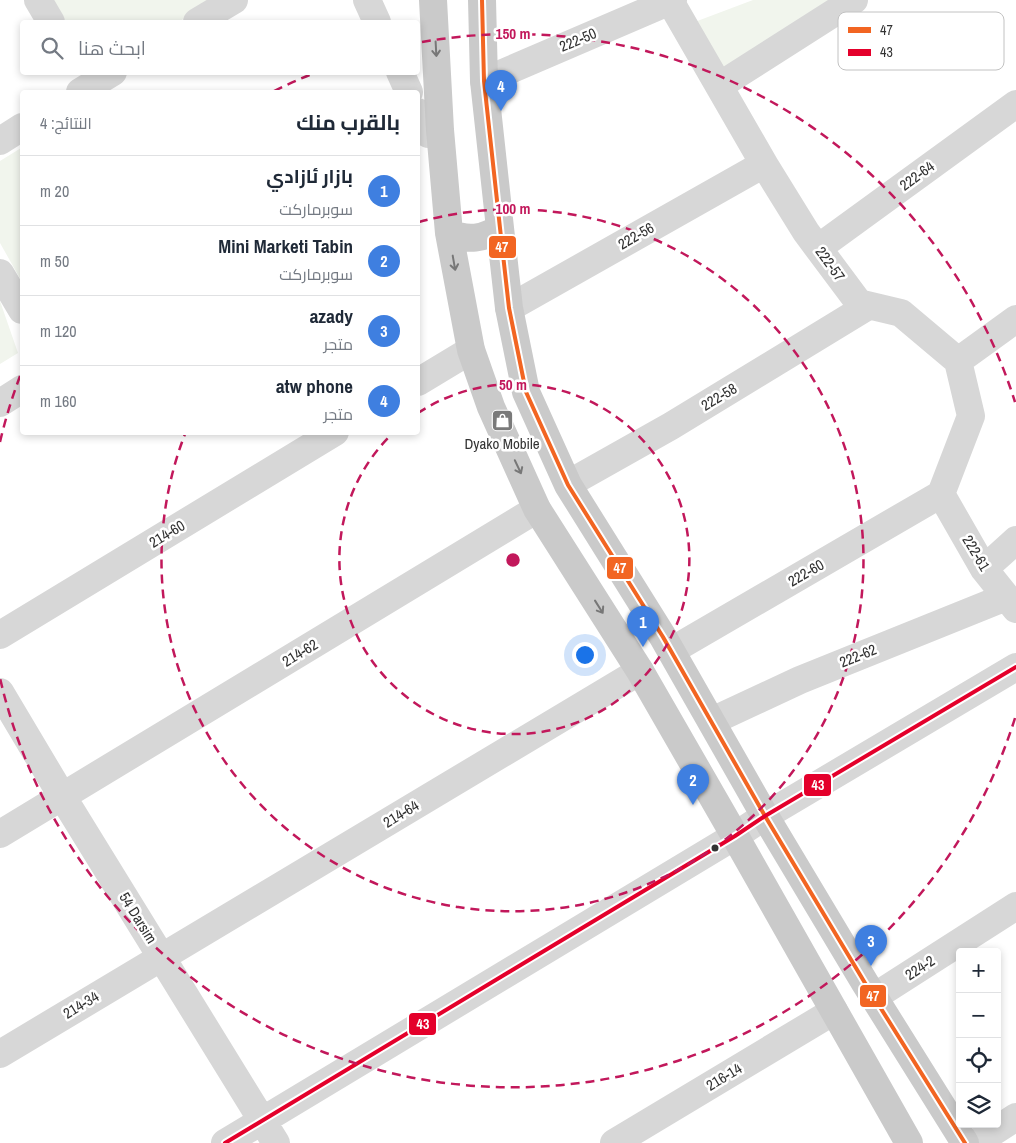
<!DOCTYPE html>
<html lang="ar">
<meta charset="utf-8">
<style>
body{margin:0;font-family:"Archivo Narrow",Cairo,sans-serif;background:#f6f6f7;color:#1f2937;direction:rtl}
.controls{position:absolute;right:15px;bottom:15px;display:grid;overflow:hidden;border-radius:5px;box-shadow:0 2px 8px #0003}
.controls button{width:45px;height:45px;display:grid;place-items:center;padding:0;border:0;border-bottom:1px solid #e0e1e3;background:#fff;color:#1f2937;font:25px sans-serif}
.you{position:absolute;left:584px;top:654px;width:18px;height:18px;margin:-12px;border:4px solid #fff;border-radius:50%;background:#1a73e8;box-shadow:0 0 0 8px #1a73e833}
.badge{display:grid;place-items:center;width:32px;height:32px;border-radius:50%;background:#2563eb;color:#fff;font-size:16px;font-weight:700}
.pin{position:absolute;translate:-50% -41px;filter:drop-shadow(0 1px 2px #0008)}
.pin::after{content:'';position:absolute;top:26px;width:18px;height:15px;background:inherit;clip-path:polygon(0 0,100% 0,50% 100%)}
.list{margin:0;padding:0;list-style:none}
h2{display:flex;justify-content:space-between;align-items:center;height:65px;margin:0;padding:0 20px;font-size:21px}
h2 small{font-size:16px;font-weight:400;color:#747a83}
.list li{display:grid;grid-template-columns:32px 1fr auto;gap:15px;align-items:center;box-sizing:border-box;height:70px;padding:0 20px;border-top:1px solid #e0e1e3}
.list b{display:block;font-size:19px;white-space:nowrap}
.list p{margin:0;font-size:16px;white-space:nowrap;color:#747a83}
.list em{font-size:16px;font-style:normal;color:#747a83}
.icon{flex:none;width:28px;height:28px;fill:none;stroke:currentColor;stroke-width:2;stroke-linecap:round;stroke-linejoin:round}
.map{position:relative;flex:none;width:1016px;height:1143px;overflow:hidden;direction:ltr}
.search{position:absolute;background:#fff;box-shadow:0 2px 8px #0003;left:20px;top:20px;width:400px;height:55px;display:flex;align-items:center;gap:12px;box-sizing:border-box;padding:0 18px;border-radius:5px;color:#747a83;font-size:19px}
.panel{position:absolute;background:#fff;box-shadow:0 2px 8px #0003;left:20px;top:90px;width:400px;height:345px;border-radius:5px;direction:rtl}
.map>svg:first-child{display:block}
</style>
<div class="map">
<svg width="1016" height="1143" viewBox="0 0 1016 1143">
<rect width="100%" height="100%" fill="#fff"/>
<!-- green -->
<path fill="#f1f5ed" d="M50 0H210L179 22H60Z
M753 0H865L733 87 692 23Z
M21 148 22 151V282L0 243V161Z
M0 301 18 353 0 364Z"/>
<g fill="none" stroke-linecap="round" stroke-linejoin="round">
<!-- minor -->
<path stroke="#d7d7d7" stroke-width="28" d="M38 0 51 22
M367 0 377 22
M670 1 764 164 806 232 859 303 901 313 958 361 971 416 941 494
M197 22 234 0
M400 72 409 92
M484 81 673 0
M719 86 854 0
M80 92 113 72
M418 112 428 134
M0 141 22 127
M818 248 1016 104
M0 273 22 310
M509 308 764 164
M958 361 1016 319
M418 382 471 350
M0 403 22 389
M568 484 671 426 868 306
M941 494 984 569 1016 609
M984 569 1016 540
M0 635 335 432
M671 651 941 494
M0 692 62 796 276 1143
M712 721 800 680 1006 597
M0 834 537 509
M874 997 1016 906
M0 1054 640 671
M225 1143 735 836 765 816 1016 667
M614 1143 834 1011
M976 1143 1016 1117"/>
<!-- major -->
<path stroke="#cacaca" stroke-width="28" d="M433 0 440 130 449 233 471 350 491 407 537 509 640 671 735 836 909 1143
M482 0 484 81 500 228 509 308 526 392 568 485 663 637 765 816 865 983 965 1143
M449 233C468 241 483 239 500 228"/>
<defs>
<path id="bus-1" d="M482 0 484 81 500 228 509 308 526 392 568 485 663 637 765 816 865 983 965 1143"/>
<path id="bus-2" d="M225 1143 735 836 765 816 1016 667"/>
</defs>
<!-- bus-1 casing -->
<use href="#bus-1" stroke="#fff" stroke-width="8"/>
<!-- bus-2 casing -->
<use href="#bus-2" stroke="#fff" stroke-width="8"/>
<!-- bus-1 -->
<use href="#bus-1" stroke="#f26522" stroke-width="4"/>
<!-- bus-2 -->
<use href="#bus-2" stroke="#e4002b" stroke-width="4"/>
</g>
<!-- one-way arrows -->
<defs><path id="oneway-shaft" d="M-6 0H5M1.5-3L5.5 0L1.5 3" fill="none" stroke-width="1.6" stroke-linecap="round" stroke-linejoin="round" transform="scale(1.25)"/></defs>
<g stroke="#777">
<use href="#oneway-shaft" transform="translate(436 49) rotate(87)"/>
<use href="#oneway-shaft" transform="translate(454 263) rotate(80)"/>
<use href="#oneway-shaft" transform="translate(518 467) rotate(65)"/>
<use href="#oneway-shaft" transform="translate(599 607) rotate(58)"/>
</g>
<!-- distance rings -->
<g fill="none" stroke="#c2185b" stroke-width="2.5" stroke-dasharray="9 6">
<path d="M418 413A175 175 0 1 1 393 433"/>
<path d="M419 222A351 351 0 1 1 185 434"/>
<path d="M1015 718A526 526 0 0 1 0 678M0 442A526 526 0 0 1 22 371M274 91A526 526 0 0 1 312 74M422 42A526 526 0 0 1 1015 402"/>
</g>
<!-- icons -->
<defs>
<symbol id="shop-square" viewBox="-11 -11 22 22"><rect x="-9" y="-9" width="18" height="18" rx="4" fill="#7a7a7a" stroke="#fff"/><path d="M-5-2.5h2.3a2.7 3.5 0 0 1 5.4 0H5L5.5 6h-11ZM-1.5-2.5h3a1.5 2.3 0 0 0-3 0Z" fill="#fff"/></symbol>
</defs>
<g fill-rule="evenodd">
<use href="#shop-square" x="490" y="408" width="25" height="25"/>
</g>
<!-- markers -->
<circle fill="#333" stroke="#fff" stroke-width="2" cx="715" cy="848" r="4.5"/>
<g text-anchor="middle" stroke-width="5" stroke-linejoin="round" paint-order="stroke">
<!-- street labels -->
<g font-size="15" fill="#333" stroke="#fff">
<text transform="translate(578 40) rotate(-23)" y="5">222-50</text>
<text transform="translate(917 176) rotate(-36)" y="5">222-64</text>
<text transform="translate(636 236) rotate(-30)" y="5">222-56</text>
<text transform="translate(830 264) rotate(54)" y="5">222-57</text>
<text transform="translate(719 397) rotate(-31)" y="5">222-58</text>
<text transform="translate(167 534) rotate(-31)" y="5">214-60</text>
<text transform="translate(976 553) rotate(59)" y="5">222-61</text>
<text transform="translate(806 573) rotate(-30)" y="5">222-60</text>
<text transform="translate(300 653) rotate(-31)" y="5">214-62</text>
<text transform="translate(858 656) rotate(-22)" y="5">222-62</text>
<text transform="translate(401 814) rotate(-31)" y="5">214-64</text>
<text transform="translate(138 918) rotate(58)" y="5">54 Darsim</text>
<text transform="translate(920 968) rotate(-33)" y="5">224-2</text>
<text transform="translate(81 1005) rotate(-31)" y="5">214-34</text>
<text transform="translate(724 1077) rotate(-31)" y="5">216-14</text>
</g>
<!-- poi labels -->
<g font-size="15" fill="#333" stroke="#fff">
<text x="502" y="449">Dyako Mobile</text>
</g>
</g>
<!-- legend -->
<rect x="838" y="12" width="166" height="58" rx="8" fill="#fff" stroke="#c2c2c2" stroke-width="1"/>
<rect x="848" y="27" width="23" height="6" fill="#f26522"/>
<rect x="848" y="49" width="23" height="7" fill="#e4002b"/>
<g font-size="14" fill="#333">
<text x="880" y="35">47</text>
<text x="880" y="57">43</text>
</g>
<circle cx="513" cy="560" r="8" fill="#c2185b" stroke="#fff" stroke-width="2.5"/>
<g font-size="15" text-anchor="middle" font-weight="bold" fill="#c2185b" stroke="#fff" stroke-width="5" stroke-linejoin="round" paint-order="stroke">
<text x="513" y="39">150 m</text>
<text x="513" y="214">100 m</text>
<text x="513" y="390">50 m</text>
</g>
<g stroke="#fff" stroke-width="2">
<rect x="488" y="235" width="29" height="24" rx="5" fill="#f26522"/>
<rect x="606" y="556" width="28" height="24" rx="5" fill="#f26522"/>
<rect x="803" y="773" width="29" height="24" rx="5" fill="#e4002b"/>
<rect x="859" y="984" width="28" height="24" rx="5" fill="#f26522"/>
<rect x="408" y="1012" width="29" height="24" rx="5" fill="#e4002b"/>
</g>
<g font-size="14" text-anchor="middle" font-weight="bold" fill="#fff">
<text x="502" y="252">47</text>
<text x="620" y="573">47</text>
<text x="818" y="790">43</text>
<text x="873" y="1001">47</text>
<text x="423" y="1029">43</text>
</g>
</svg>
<div class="controls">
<button>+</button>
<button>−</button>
<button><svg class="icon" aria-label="locate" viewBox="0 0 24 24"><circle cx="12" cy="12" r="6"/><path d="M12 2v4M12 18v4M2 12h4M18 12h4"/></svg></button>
<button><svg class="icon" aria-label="layers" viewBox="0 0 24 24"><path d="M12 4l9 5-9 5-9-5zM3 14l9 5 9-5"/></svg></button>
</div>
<div class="you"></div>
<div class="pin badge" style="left:643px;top:647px;background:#3f7fe0">1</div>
<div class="pin badge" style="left:693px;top:805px;background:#3f7fe0">2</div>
<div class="pin badge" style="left:871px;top:966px;background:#3f7fe0">3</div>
<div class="pin badge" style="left:501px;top:111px;background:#3f7fe0">4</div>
<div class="search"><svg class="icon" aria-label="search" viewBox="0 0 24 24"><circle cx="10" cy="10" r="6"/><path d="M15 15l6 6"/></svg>ابحث هنا</div>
<section class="panel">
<h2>بالقرب منك<small>النتائج: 4</small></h2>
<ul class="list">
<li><span class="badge" style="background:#3f7fe0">1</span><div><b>بازار ئازادي</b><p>سوبرماركت</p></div><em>20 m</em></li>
<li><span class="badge" style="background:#3f7fe0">2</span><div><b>Mini Marketi Tabin</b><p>سوبرماركت</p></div><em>50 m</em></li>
<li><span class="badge" style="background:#3f7fe0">3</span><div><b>azady</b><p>متجر</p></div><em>120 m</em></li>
<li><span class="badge" style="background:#3f7fe0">4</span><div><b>atw phone</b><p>متجر</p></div><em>160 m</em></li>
</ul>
</section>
</div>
